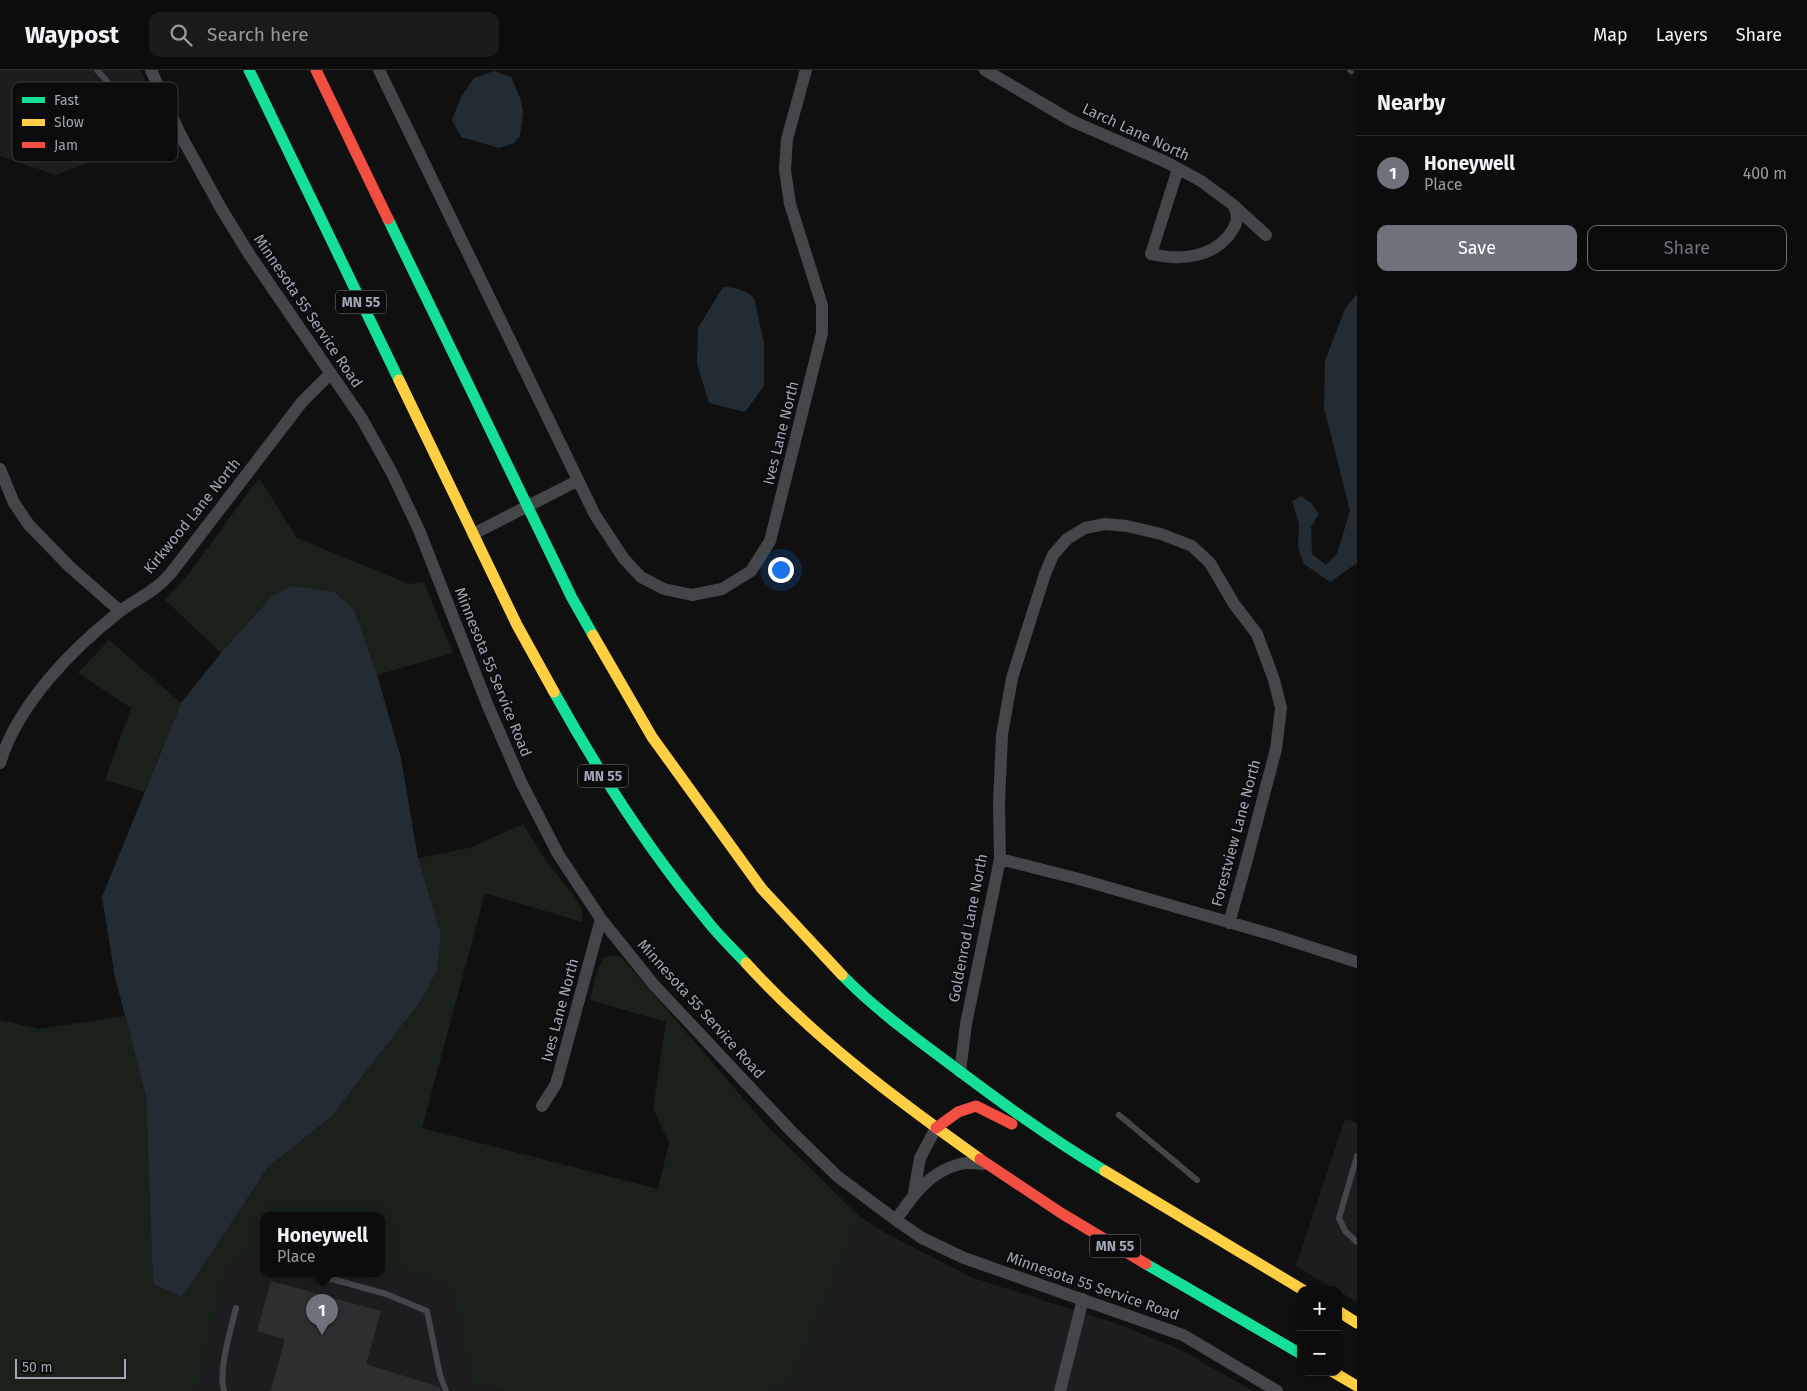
<!DOCTYPE html>
<meta charset="utf-8">
<style>
body{margin:0;font-family:"Fira Sans",sans-serif;background:#1a1a1b;color:#f1f3f6}
.controls{position:absolute;right:15px;bottom:15px;display:grid;overflow:hidden;border-radius:10px;box-shadow:0 1px 4px #0004}
.controls button{width:45px;height:45px;display:grid;place-items:center;padding:0;border:0;border-bottom:1px solid #2c2c2e;background:#0c0c0d;color:#f1f3f6;font:25px sans-serif}
.scale{position:absolute;left:15px;bottom:12px;width:111px;box-sizing:border-box;padding-left:5px;border:2px solid #9fa6b4;border-top:0;font-size:14px;line-height:18px;white-space:nowrap;color:#9fa6b4;-webkit-text-stroke:4px #0b0b0c;paint-order:stroke}
.you{position:absolute;left:780px;top:499px;width:18px;height:18px;margin:-12px;border:4px solid #fff;border-radius:50%;background:#1a73e8;box-shadow:0 0 0 8px #1a73e833}
.badge{display:grid;place-items:center;width:32px;height:32px;border-radius:50%;background:#6d727b;color:#fff;font-size:16px;font-weight:700}
.pin{position:absolute;translate:-50% -41px;filter:drop-shadow(0 1px 2px #0008)}
.pin::after{content:'';position:absolute;top:26px;width:18px;height:15px;background:inherit;clip-path:polygon(0 0,100% 0,50% 100%)}
.popup{position:absolute;left:260px;top:1142px;width:125px;height:65px;box-sizing:border-box;display:grid;place-content:center;border-radius:10px;background:#0c0c0d;filter:drop-shadow(0 1px 4px #0005);font-size:16px;white-space:nowrap;color:#9a9b9d}
.popup b{font-size:19px;color:#f1f3f6}
.popup::after{content:'';position:absolute;left:50%;top:100%;margin-left:-10px;border:10px solid transparent;border-top-color:#0c0c0d}
.list{margin:0;padding:0;list-style:none}
h2{display:flex;justify-content:space-between;align-items:center;height:65px;margin:0;padding:0 20px;font-size:21px}
h2 small{font-size:16px;font-weight:400;color:#9a9b9d}
.list li{display:grid;grid-template-columns:32px 1fr auto;gap:15px;align-items:center;box-sizing:border-box;height:75px;padding:0 20px;border-top:1px solid #2c2c2e}
.list b{display:block;font-size:19px;white-space:nowrap}
.list p{margin:0;font-size:16px;white-space:nowrap;color:#9a9b9d}
.list em{font-size:16px;font-style:normal;color:#9a9b9d}
.actions{display:flex;gap:10px;padding:15px 20px}
.actions a{flex:1;padding:11px 0;border:1px solid #6d727b;border-radius:10px;text-align:center;font-size:18px;color:#6d727b}
.actions .main{background:#6d727b;color:#fff}
.icon{flex:none;width:28px;height:28px;fill:none;stroke:currentColor;stroke-width:2;stroke-linecap:round;stroke-linejoin:round}
.map{position:relative;flex:none;width:1357px;height:1321px;overflow:hidden}
header{display:flex;align-items:center;gap:30px;box-sizing:border-box;height:70px;padding:0 25px;background:#0c0c0d;border-bottom:1px solid #2c2c2e}
header strong{font-size:24px}
nav{display:flex;gap:28px;margin-inline-start:auto;font-size:18px}
.search{width:350px;height:45px;background:#1a1a1b;display:flex;align-items:center;gap:12px;box-sizing:border-box;padding:0 18px;border-radius:10px;color:#9a9b9d;font-size:19px}
main{display:flex}
aside{flex:1;background:#0c0c0d}
.map>svg:first-child{display:block}
</style>
<header>
<strong>Waypost</strong>
<div class="search"><svg class="icon" aria-label="search" viewBox="0 0 24 24"><circle cx="10" cy="10" r="6"/><path d="M15 15l6 6"/></svg>Search here</div>
<nav><a>Map</a><a>Layers</a><a>Share</a></nav>
</header>
<main>
<div class="map">
<svg width="1357" height="1321" viewBox="0 0 1357 1321">
<rect width="100%" height="100%" fill="#101011"/>
<!-- built -->
<path fill="#1d1d1f" d="M0 0H141L164 63 56 105 0 86Z
M1345 1049 1357 1053V1232L1296 1196Z
M859 1146 885 1163 973 1208 1118 1254 1181 1280 1253 1321H772L794 1308Z
M263 1172V1204H381V1195L449 1214 472 1313 503 1321H197L226 1198Z"/>
<!-- green -->
<path fill="#1a211b" d="M259 408 297 468 409 514 424 512 453 583 377 605 354 539 270 528 221 583 165 530 187 506Z
M109 570 181 633 144 722 105 710 131 638 78 603Z
M523 754 546 791 574 826 582 839V852L485 823 422 1058 658 1119 669 1073 653 1038 666 952 590 930C593 920 597 891 606 887 612 884 617 886 622 888L767 1056 859 1146 794 1308 772 1321H503L472 1313 449 1214 381 1195V1146H263V1172L226 1198 197 1321H0V950L39 959 125 946 146 1027 153 1214 182 1227 268 1097 331 1047 422 929 441 866 418 788 469 778Z"/>
<!-- water -->
<path fill="#232c33" d="M494 1 511 7 521 30 523 42 520 66 514 73 499 78 461 67 452 50 461 27 474 8Z
M723 217C734 217 746 220 754 228L764 273V316L745 342 709 333 697 294 698 258Z
M1357 224V493L1330 512 1304 494 1298 478 1299 454 1292 431 1301 426 1311 433 1319 444 1311 457 1312 484 1326 495 1337 484 1350 441 1324 338 1325 291 1345 239Z
M290 516 334 522 354 539 377 605 401 688 418 788 441 865 437 900 422 929 331 1047 268 1097 182 1227 153 1214 146 1027 115 907 102 827 181 633 221 583 270 528Z"/>
<!-- building -->
<path fill="#2e2e31" d="M271 1211 381 1241 366 1294 439 1317 441 1321H271L285 1269 257 1261Z"/>
<g fill="none" stroke-linecap="round" stroke-linejoin="round">
<!-- lane -->
<path stroke="#44464a" stroke-width="6" d="M97 0 118 24 138 28 161 26
M1119 1045 1197 1110
M1357 1086 1339 1148 1345 1161 1357 1172
M314 1204 386 1224 427 1241 440 1305 446 1321
M224 1321C218 1300 231 1259 236 1238"/>
<!-- street -->
<path stroke="#44464a" stroke-width="12" d="M151 0 180 64 222 140 249 184 362 349 392 403 419 460 488 636 521 712 558 784 601 849 654 915 792 1062 837 1106 896 1150C913 1125 929 1102 960 1094 967 1092 976 1093 983 1094
M379 0 595 445 624 489 641 507 664 519 692 525 722 519 751 501 770 471 822 263V235L790 134 785 100 787 69 806 0
M985 0 1072 51 1166 92 1201 111 1232 134 1266 165
M1178 99 1151 184C1181 191 1214 188 1232 161 1238 152 1238 146 1234 136
M0 399 14 433 29 455 70 497 120 541
M473 464 577 411
M0 693C18 634 72 579 119 542 130 533 144 527 155 518 161 514 166 508 171 503L302 332 330 304
M1000 789 1079 809 1270 864 1357 892
M960 1002 966 954 1000 789 999 733 1002 665 1012 608 1045 504 1053 485 1067 469 1085 458 1105 454 1127 456 1161 464 1192 476 1210 493 1234 534 1257 564 1274 610 1281 638 1276 679 1246 793 1229 853
M542 1036 556 1014 601 849
M914 1123 920 1088 936 1058
M896 1150 922 1168 964 1188 1183 1265 1277 1321
M1060 1321 1083 1229"/>
<!-- fast -->
<path stroke="#16e098" stroke-width="11" d="M249 0 399 310
M388 149 572 528 593 565
M554 622C598 701 647 778 705 848 717 864 732 878 746 893
M842 905C872 936 907 962 942 988 995 1028 1048 1067 1105 1101
M1146 1194 1301 1284"/>
<!-- slow -->
<path stroke="#ffcf43" stroke-width="11" d="M399 310 517 555 554 622
M593 565 652 667 762 819 842 905
M746 893C815 969 897 1030 980 1089
M1105 1101 1303 1220
M1338 1241 1357 1253
M1333 1302 1357 1316"/>
<!-- jam -->
<path stroke="#f24e42" stroke-width="11" d="M316 0 388 149
M936 1058 958 1042 976 1036 1012 1054
M980 1089 1061 1143 1146 1194"/>
<!-- rail -->
<path stroke="#45464a" stroke-width="4" stroke-dasharray="6 5" stroke-linecap="butt" d="M1348 0 1357 6"/>
</g>
<g text-anchor="middle" stroke-width="4" stroke-linejoin="round" paint-order="stroke">
<!-- shield labels -->
<g fill="#0b0b0c" stroke="#737882" stroke-width="1">
<rect x="336" y="220.5" width="50" height="23" rx="4"/>
<rect x="578" y="694.5" width="50" height="23" rx="4"/>
<rect x="1090" y="1164.5" width="50" height="23" rx="4"/>
</g>
<g font-size="14" font-weight="bold" fill="#9fa6b4">
<text x="361" y="237">MN 55</text>
<text x="603" y="711">MN 55</text>
<text x="1115" y="1181">MN 55</text>
</g>
<!-- street labels -->
<g font-size="15" fill="#9fa6b4" stroke="#0b0b0c">
<text transform="translate(1136 62) rotate(25)" y="5">Larch Lane North</text>
<text transform="translate(308 241) rotate(56)" y="5">Minnesota 55 Service Road</text>
<text transform="translate(781 363) rotate(-76)" y="5">Ives Lane North</text>
<text transform="translate(192 446) rotate(-51)" y="5">Kirkwood Lane North</text>
<text transform="translate(493 602) rotate(68)" y="5">Minnesota 55 Service Road</text>
<text transform="translate(1236 763) rotate(-75)" y="5">Forestview Lane North</text>
<text transform="translate(968 858) rotate(-79)" y="5">Goldenrod Lane North</text>
<text transform="translate(701 939) rotate(48)" y="5">Minnesota 55 Service Road</text>
<text transform="translate(560 940) rotate(-75)" y="5">Ives Lane North</text>
<text transform="translate(1093 1216) rotate(19)" y="5">Minnesota 55 Service Road</text>
</g>
</g>
<!-- legend -->
<rect x="12" y="12" width="166" height="80" rx="8" fill="#0b0b0c" stroke="#373a3e" stroke-width="1"/>
<rect x="22" y="27" width="23" height="6" fill="#16e098"/>
<rect x="22" y="49" width="23" height="7" fill="#ffcf43"/>
<rect x="22" y="72" width="23" height="6" fill="#f24e42"/>
<g font-size="14" fill="#9fa6b4">
<text x="54" y="35">Fast</text>
<text x="54" y="57">Slow</text>
<text x="54" y="80">Jam</text>
</g>
</svg>
<div class="controls">
<button>+</button>
<button>−</button>
</div>
<div class="scale">50 m</div>
<div class="you"></div>
<div class="pin badge" style="left:322px;top:1265px">1</div>
<div class="popup"><b>Honeywell</b>Place</div>
</div>
<aside>
<h2>Nearby<small></small></h2>
<ul class="list">
<li><span class="badge">1</span><div><b>Honeywell</b><p>Place</p></div><em>400 m</em></li>
</ul>
<div class="actions"><a class="main">Save</a><a>Share</a></div>
</aside>
</main>
